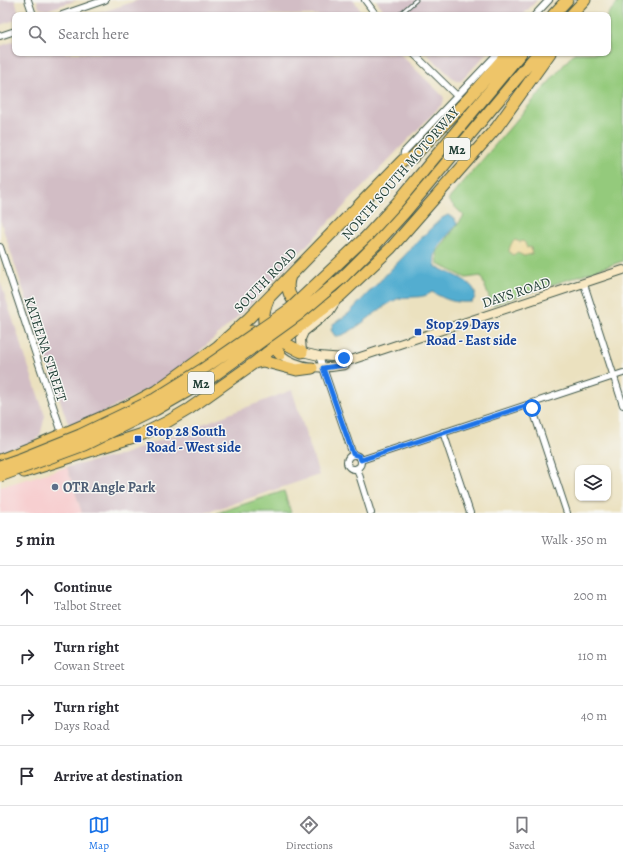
<!DOCTYPE html>
<meta charset="utf-8">
<style>
body{margin:0;font-family:Alegreya,serif;background:#f2f2f3;color:#2b2b33}
.controls{position:absolute;right:12px;bottom:12px;display:grid;overflow:hidden;border-radius:8px;box-shadow:0 1px 3px #0004}
.controls button{width:36px;height:36px;display:grid;place-items:center;padding:0;border:0;border-bottom:1px solid #e1e1e2;background:#fff;color:#2b2b33;font:20px sans-serif}
.stop{position:absolute;width:12px;height:12px;margin:-9px;border:3px solid #1a73e8;border-radius:50%;background:#fff}
.stop.end{background:#1a73e8;border-color:#fff;box-shadow:0 1px 4px #0008}
.list{margin:0;padding:0;list-style:none}
h2{display:flex;justify-content:space-between;align-items:center;height:52px;margin:0;padding:0 16px;font-size:17px}
h2 small{font-size:13px;font-weight:400;color:#7c7c81}
.list li{display:grid;grid-template-columns:26px 1fr auto;gap:12px;align-items:center;box-sizing:border-box;height:60px;padding:0 16px;border-top:1px solid #e1e1e2}
.list b{display:block;font-size:15px;white-space:nowrap}
.list p{margin:0;font-size:13px;white-space:nowrap;color:#7c7c81}
.list em{font-size:13px;font-style:normal;color:#7c7c81}
.icon{flex:none;width:22px;height:22px;fill:none;stroke:currentColor;stroke-width:2;stroke-linecap:round;stroke-linejoin:round}
.map{position:relative;flex:none;width:623px;height:513px;overflow:hidden}
.search{position:absolute;background:#fff;box-shadow:0 1px 3px #0004;left:12px;right:12px;top:12px;height:44px;display:flex;align-items:center;gap:10px;box-sizing:border-box;padding:0 14px;border-radius:8px;color:#7c7c81;font-size:15px}
.sheet{height:292px;background:#fff}
nav{display:flex;justify-content:space-around;align-items:center;box-sizing:border-box;height:56px;border-top:1px solid #e1e1e2;background:#fff;font-size:11px;color:#7c7c81}
nav a{display:grid;justify-items:center;gap:2px}
nav .on{color:#1a73e8}
.map>svg:first-child{display:block}
</style>
<div class="map">
<svg width="623" height="513" viewBox="0 0 623 513">
<rect width="100%" height="100%" fill="#f6f6f2"/>
<filter id="ink" filterUnits="userSpaceOnUse"><feTurbulence type="fractalNoise" baseFrequency=".025" numOctaves="2"/><feDisplacementMap in="SourceGraphic" scale="8" xChannelSelector="R" yChannelSelector="G"/><feConvolveMatrix kernelMatrix="1 2 1 2 8 2 1 2 1" color-interpolation-filters="sRGB"/></filter>
<filter id="wash" filterUnits="userSpaceOnUse"><feTurbulence type="fractalNoise" baseFrequency=".012" numOctaves="4" result="noise"/><feDisplacementMap in="SourceGraphic" scale="16" xChannelSelector="R" yChannelSelector="G"/><feGaussianBlur stdDeviation="0.9" result="paint"/><feColorMatrix in="noise" values="0 0 0 0 0 0 0 0 0 0 0 0 0 0 0 0 0 1.4 0 .05"/><feComposite in="paint" operator="in"/></filter>
<g filter="url(#wash)">
<rect width="100%" height="100%" fill="#ebe1bf"/>
<!-- built -->
<path fill="#f7cfd0" d="M67 467 82 513H0V487Z"/>
<!-- industrial -->
<path fill="#d2bdc5" d="M0 0H15L19 13 18 15H15V20L0 25Z
M37 0H77L47 10 39 8Z
M139 0H354L363 15H93Z
M376 0H537L523 15H387Z
M15 41V53H399L442 95 444 98 443 103 243 312 172 376 78 426 70 425 67 421 0 220V46Z
M426 53H487L461 81H456Z
M0 281 45 416 40 436 30 444 0 454Z
M292 390 319 475 205 513H82L67 467 121 455Z"/>
<!-- green -->
<path fill="#94ca7b" stroke="#5a8458" d="M620 0H623V261L492 305 481 276 466 278 438 264 437 252 464 216 448 200 574 53H608L607 15Z
M284 491 291 513H217Z"/>
<!-- sand -->
<path fill="#eeda9e" stroke="#868c69" d="M515 240 520 242 523 241 525 243 527 248 530 247 531 248 532 254 524 256 518 253 512 255 509 251C510 246 511 243 515 240Z"/>
<!-- water -->
<path fill="#52add0" stroke="#387582" d="M448 215 454 218 457 224C448 237 429 251 436 267 447 272 487 285 472 302 454 303 448 301 432 292 423 299 413 296 402 298 397 298 390 303 385 306 375 312 347 338 335 336L331 330 333 324 348 314 430 229 442 218Z"/>
</g>
<g filter="url(#ink)">
<g fill="none" stroke-linecap="round" stroke-linejoin="round">
<defs>
<path id="lane" d="M399 15 416 0"/>
<path id="street" d="M28 0 33 15
M365 0 376 15
M62 15 105 0
M535 15 549 0
M0 36 15 31
M413 53 457 96
M403 160 404 152 498 53
M0 247 63 436
M584 284 623 405
M319 356 353 455
M531 404 567 513
M443 432 470 513
M347 462a7 7 0 1 1 14 0a7 7 0 1 1-14 0Z
M361 460 623 373
M357 468 371 513"/>
<path id="secondary" d="M336 301 329 312 304 332 301 339 302 352 319 356 344 358 348 361
M280 354C300 370 322 369 345 365L348 361 623 270"/>
<path id="highway" d="M553 15 567 0
M571 15 585 0
M366 237 397 203 521 53
M375 245 406 211 538 53
M290 276C285 290 290 301 303 308
M268 300C259 320 265 339 280 354
M232 339C238 335 245 331 253 331 268 331 288 346 302 352
M254 363 263 361 297 370 312 368
M0 460 35 446 128 406 156 391 217 347 249 318 403 160 412 158 468 99 508 53
M24 472 143 434 167 422 189 409 254 363 322 309 340 296 391 248 497 127 550 53"/>
</defs>
<!-- lane casing -->
<use href="#lane" stroke="#3e5649" stroke-width="5"/>
<!-- street casing -->
<use href="#street" stroke="#3e5649" stroke-width="8"/>
<!-- secondary casing -->
<use href="#secondary" stroke="#3e5649" stroke-width="10"/>
<!-- highway casing -->
<use href="#highway" stroke="#3e5649" stroke-width="13"/>
<!-- lane -->
<use href="#lane" stroke="#fff" stroke-width="3"/>
<!-- street -->
<use href="#street" stroke="#fff" stroke-width="6"/>
<!-- secondary -->
<use href="#secondary" stroke="#f8e8c3" stroke-width="8"/>
<!-- highway -->
<use href="#highway" stroke="#eec569" stroke-width="11"/>
<defs>
<path id="highway-bridge" d="M0 466 20 459 80 435 155 399 203 369 290 309 366 237
M0 476 84 445 155 410 209 379 298 315 342 278 375 245"/>
</defs>
<!-- highway-bridge casing -->
<use href="#highway-bridge" stroke="#3e5649" stroke-width="13" stroke-linecap="butt"/>
<!-- highway-bridge -->
<use href="#highway-bridge" stroke="#eec569" stroke-width="11"/>
</g>
</g>
<g fill="none" stroke-linecap="round" stroke-linejoin="round" filter="url(#ink)">
<!-- route -->
<path stroke="#1a73e8" stroke-width="5" d="M344 358 348 361 345 365 323 368 353 454 359 456 361 460 531 404 532 408"/>
</g>
<!-- markers -->
<g fill="#1a4fb4" stroke="#f6f6f2" stroke-width="1.5">
<rect x="414" y="328" width="8" height="8" rx="2"/>
<rect x="134" y="435" width="8" height="8" rx="2"/>
</g>
<circle fill="#5c6f8a" stroke="#f6f6f2" stroke-width="1.5" cx="55" cy="487" r="4"/>
<g text-anchor="middle" stroke-width="3" stroke-linejoin="round" paint-order="stroke">
<!-- shield labels -->
<g fill="#f6f6f2" stroke="#60746d" stroke-width="1">
<rect x="444" y="138" width="26" height="22" rx="3"/>
<rect x="188" y="372" width="26" height="22" rx="3"/>
</g>
<g font-size="13" font-weight="bold" fill="#1f3d34">
<text x="457" y="154">M2</text>
<text x="201" y="388">M2</text>
</g>
<!-- street labels -->
<g font-size="14" fill="#1f3d34" stroke="#f6f6f2">
<text transform="translate(400 173) rotate(-49)" y="5">NORTH SOUTH MOTORWAY</text>
<text transform="translate(265 280) rotate(-46)" y="5">SOUTH ROAD</text>
<text transform="translate(516 292) rotate(-18)" y="5">DAYS ROAD</text>
<text transform="translate(46 349) rotate(72)" y="5">KATEENA STREET</text>
</g>
<!-- transit labels -->
<g font-size="14" font-weight="bold" fill="#164399" stroke="#f6f6f2" text-anchor="start">
<text x="426" y="329">Stop 29 Days<tspan x="426" dy="16">Road - East side</tspan></text>
<text x="146" y="436">Stop 28 South<tspan x="146" dy="16">Road - West side</tspan></text>
</g>
<!-- service labels -->
<g font-size="14" font-weight="bold" fill="#4e5e75" stroke="#f6f6f2" text-anchor="start">
<text x="63" y="492">OTR Angle Park</text>
</g>
</g>
</svg>
<div class="controls">
<button><svg class="icon" aria-label="layers" viewBox="0 0 24 24"><path d="M12 4l9 5-9 5-9-5zM3 14l9 5 9-5"/></svg></button>
</div>
<div class="stop" style="left:532px;top:408px"></div>
<div class="stop end" style="left:344px;top:358px"></div>
<div class="search"><svg class="icon" aria-label="search" viewBox="0 0 24 24"><circle cx="10" cy="10" r="6"/><path d="M15 15l6 6"/></svg>Search here</div>
</div>
<section class="sheet">
<h2>5 min<small>Walk · 350 m</small></h2>
<ul class="list">
<li><svg class="icon" aria-label="ahead" viewBox="0 0 24 24"><path d="M12 20V5M6 11l6-6 6 6"/></svg><div><b>Continue</b><p>Talbot Street</p></div><em>200 m</em></li>
<li><svg class="icon" aria-label="right" viewBox="0 0 24 24"><path d="M7 20v-9h11M14 6l5 5-5 5"/></svg><div><b>Turn right</b><p>Cowan Street</p></div><em>110 m</em></li>
<li><svg class="icon" aria-label="right" viewBox="0 0 24 24"><path d="M7 20v-9h11M14 6l5 5-5 5"/></svg><div><b>Turn right</b><p>Days Road</p></div><em>40 m</em></li>
<li><svg class="icon" aria-label="arrive" viewBox="0 0 24 24"><path d="M6 21V4h12l-3 4 3 4H6"/></svg><div><b>Arrive at destination</b></div></li>
</ul>
</section>
<nav>
<a class="on"><svg class="icon" aria-label="map" viewBox="0 0 24 24"><path d="M3 6l6-2 6 2 6-2v14l-6 2-6-2-6 2zM9 4v14M15 6v14"/></svg>Map</a>
<a><svg class="icon" aria-label="directions" viewBox="0 0 24 24"><path d="M12 3l9 9-9 9-9-9zM9 14v-3h6M13 9l2 2-2 2"/></svg>Directions</a>
<a><svg class="icon" aria-label="saved" viewBox="0 0 24 24"><path d="M7 4h10v16l-5-4-5 4z"/></svg>Saved</a>
</nav>
